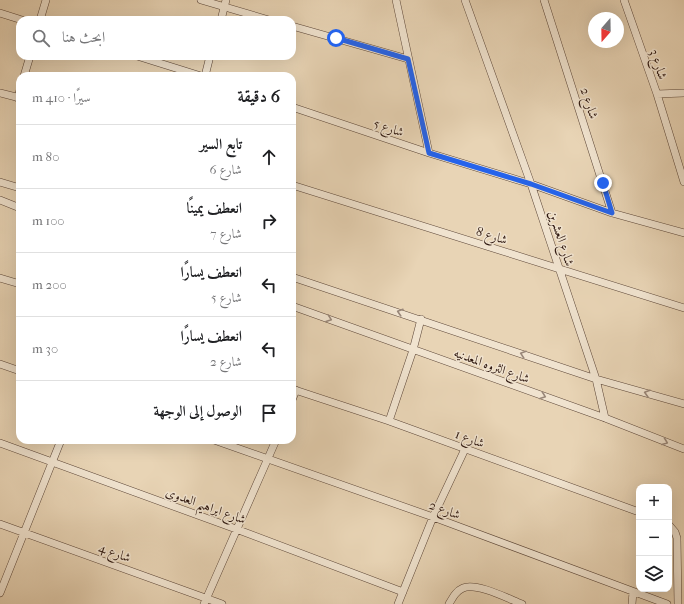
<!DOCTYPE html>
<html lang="ar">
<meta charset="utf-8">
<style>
body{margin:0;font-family:"IM FELL French Canon",Amiri,serif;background:#f6f6f6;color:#202124;direction:rtl}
.controls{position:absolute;right:12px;bottom:12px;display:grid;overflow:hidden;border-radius:8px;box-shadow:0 4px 16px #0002}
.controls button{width:36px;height:36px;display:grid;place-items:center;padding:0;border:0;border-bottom:1px solid #e0e0e0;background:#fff;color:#202124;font:20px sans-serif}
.compass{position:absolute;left:588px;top:12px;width:36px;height:36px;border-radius:50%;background:#fff;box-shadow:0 4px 16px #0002;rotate:200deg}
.stop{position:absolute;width:12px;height:12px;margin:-9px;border:3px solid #2563eb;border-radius:50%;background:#fff}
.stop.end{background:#2563eb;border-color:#fff;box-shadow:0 1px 4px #0008}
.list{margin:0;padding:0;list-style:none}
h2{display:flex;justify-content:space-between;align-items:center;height:52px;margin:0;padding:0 16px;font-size:17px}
h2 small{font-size:13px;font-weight:400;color:#757577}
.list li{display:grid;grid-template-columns:26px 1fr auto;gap:12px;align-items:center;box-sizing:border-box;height:64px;padding:0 16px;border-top:1px solid #e0e0e0}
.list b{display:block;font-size:15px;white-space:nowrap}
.list p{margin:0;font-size:13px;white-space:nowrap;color:#757577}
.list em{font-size:13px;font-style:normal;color:#757577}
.icon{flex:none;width:22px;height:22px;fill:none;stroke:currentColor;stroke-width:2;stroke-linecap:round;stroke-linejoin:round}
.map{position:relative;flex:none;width:684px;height:604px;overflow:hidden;direction:ltr}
.search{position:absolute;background:#fff;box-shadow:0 4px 16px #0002;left:16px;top:16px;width:280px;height:44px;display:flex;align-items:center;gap:10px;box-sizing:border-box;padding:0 14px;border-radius:12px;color:#757577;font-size:15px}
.panel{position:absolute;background:#fff;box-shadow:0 4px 16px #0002;left:16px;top:72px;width:280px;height:372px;border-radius:12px;direction:rtl}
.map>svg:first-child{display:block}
</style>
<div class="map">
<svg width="684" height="604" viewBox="0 0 684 604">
<rect width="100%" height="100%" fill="#e8d4b5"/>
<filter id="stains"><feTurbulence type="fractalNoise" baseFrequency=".005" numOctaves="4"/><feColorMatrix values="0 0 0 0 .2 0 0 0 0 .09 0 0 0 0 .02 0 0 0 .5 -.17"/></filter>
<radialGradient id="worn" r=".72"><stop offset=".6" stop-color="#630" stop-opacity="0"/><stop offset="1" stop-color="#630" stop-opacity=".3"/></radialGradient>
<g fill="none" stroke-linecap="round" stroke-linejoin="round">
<defs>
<path id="minor" d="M201 0 269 20
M396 0 429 153
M465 0 531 184 596 379 605 418
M544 0 612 213
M624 0 657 94 684 182
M0 13 22 20
M40 20 46 0
M221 20 226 0
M292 26 408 59
M137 56 201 76
M24 76 30 56
M205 76 210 56
M0 93 20 98
M657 94 684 93
M18 98 20 90
M292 107 429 153 531 184 612 213 684 233
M0 182 20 188
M292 185 684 308
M0 200 20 208
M292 277 596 379 684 404
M0 278 20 284
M292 306 605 418 684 449
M0 364 20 371
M292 389 389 421 639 512
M292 400 296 390
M389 421 413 350 421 319
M214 440 433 517 667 604
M0 443 236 529 403 592
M0 524 222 604
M669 525 675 532 677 538 678 604
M0 593 61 440
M204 604 276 440
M398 604 433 517 465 449
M449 604C453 597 456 591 463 588 476 582 509 599 522 604
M632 604 633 592"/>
</defs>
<!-- minor casing -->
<use href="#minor" stroke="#5c4638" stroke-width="8"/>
<!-- minor -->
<use href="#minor" stroke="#f0e3cf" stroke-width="7"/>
</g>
<!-- one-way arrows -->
<defs><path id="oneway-chevron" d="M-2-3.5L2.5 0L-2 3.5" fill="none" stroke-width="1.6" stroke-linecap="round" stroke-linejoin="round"/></defs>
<g stroke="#998779">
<use href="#oneway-chevron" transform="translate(400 312) rotate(-162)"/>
<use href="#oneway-chevron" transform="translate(329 319) rotate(20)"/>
<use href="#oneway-chevron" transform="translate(523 354) rotate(-161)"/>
<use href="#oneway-chevron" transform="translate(647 393) rotate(-164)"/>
<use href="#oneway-chevron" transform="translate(543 396) rotate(20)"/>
<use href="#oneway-chevron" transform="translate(665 442) rotate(21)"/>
</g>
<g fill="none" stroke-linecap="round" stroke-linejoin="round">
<!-- route -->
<path stroke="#2563eb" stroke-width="5" d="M336 38 408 59 429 153 531 184 612 213 603 183"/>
</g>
<g text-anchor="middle" stroke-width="3" stroke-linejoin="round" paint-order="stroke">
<!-- street labels -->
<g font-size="13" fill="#2e170f" stroke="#f0e3cf">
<text transform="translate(659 64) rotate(71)" y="5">شارع 3</text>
<text transform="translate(590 103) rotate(72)" y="5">شارع 2</text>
<text transform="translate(389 127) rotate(19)" y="5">شارع 5</text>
<text transform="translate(492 235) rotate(17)" y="5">شارع 8</text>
<text transform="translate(562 238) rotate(72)" y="5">شارع العشرين</text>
<text transform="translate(492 365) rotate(20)" y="5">شارع الثروه المعدنيه</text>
<text transform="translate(470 438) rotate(20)" y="5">شارع 1</text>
<text transform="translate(206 505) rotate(20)" y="5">شارع ابراهيم العدوى</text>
<text transform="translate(445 509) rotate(20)" y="5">شارع 2</text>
<text transform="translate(115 552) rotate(20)" y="5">شارع 4</text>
</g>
</g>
<rect width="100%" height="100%" filter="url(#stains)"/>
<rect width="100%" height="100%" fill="url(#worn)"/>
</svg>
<div class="controls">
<button>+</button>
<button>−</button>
<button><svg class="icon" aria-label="layers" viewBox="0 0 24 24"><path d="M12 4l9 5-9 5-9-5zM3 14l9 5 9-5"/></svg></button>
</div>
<svg class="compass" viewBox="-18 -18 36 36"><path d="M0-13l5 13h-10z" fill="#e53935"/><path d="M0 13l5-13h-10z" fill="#757577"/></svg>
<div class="stop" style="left:336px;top:38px"></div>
<div class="stop end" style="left:603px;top:183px"></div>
<div class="search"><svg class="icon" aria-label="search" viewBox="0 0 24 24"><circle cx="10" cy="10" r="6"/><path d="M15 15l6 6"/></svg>ابحث هنا</div>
<section class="panel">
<h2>6 دقيقة<small>سيرًا · 410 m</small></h2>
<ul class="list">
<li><svg class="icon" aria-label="ahead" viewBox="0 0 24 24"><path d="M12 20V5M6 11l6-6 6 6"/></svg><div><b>تابع السير</b><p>شارع 6</p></div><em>80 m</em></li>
<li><svg class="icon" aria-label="right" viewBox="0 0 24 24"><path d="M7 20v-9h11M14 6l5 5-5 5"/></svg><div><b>انعطف يمينًا</b><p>شارع 7</p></div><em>100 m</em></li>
<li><svg class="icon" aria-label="left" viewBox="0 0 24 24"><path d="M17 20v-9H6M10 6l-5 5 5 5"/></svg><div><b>انعطف يسارًا</b><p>شارع 5</p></div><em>200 m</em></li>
<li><svg class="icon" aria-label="left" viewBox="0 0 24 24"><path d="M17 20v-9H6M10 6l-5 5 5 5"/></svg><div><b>انعطف يسارًا</b><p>شارع 2</p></div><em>30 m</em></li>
<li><svg class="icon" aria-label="arrive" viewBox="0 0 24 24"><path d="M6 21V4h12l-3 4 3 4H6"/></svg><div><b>الوصول إلى الوجهة</b></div></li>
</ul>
</section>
</div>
